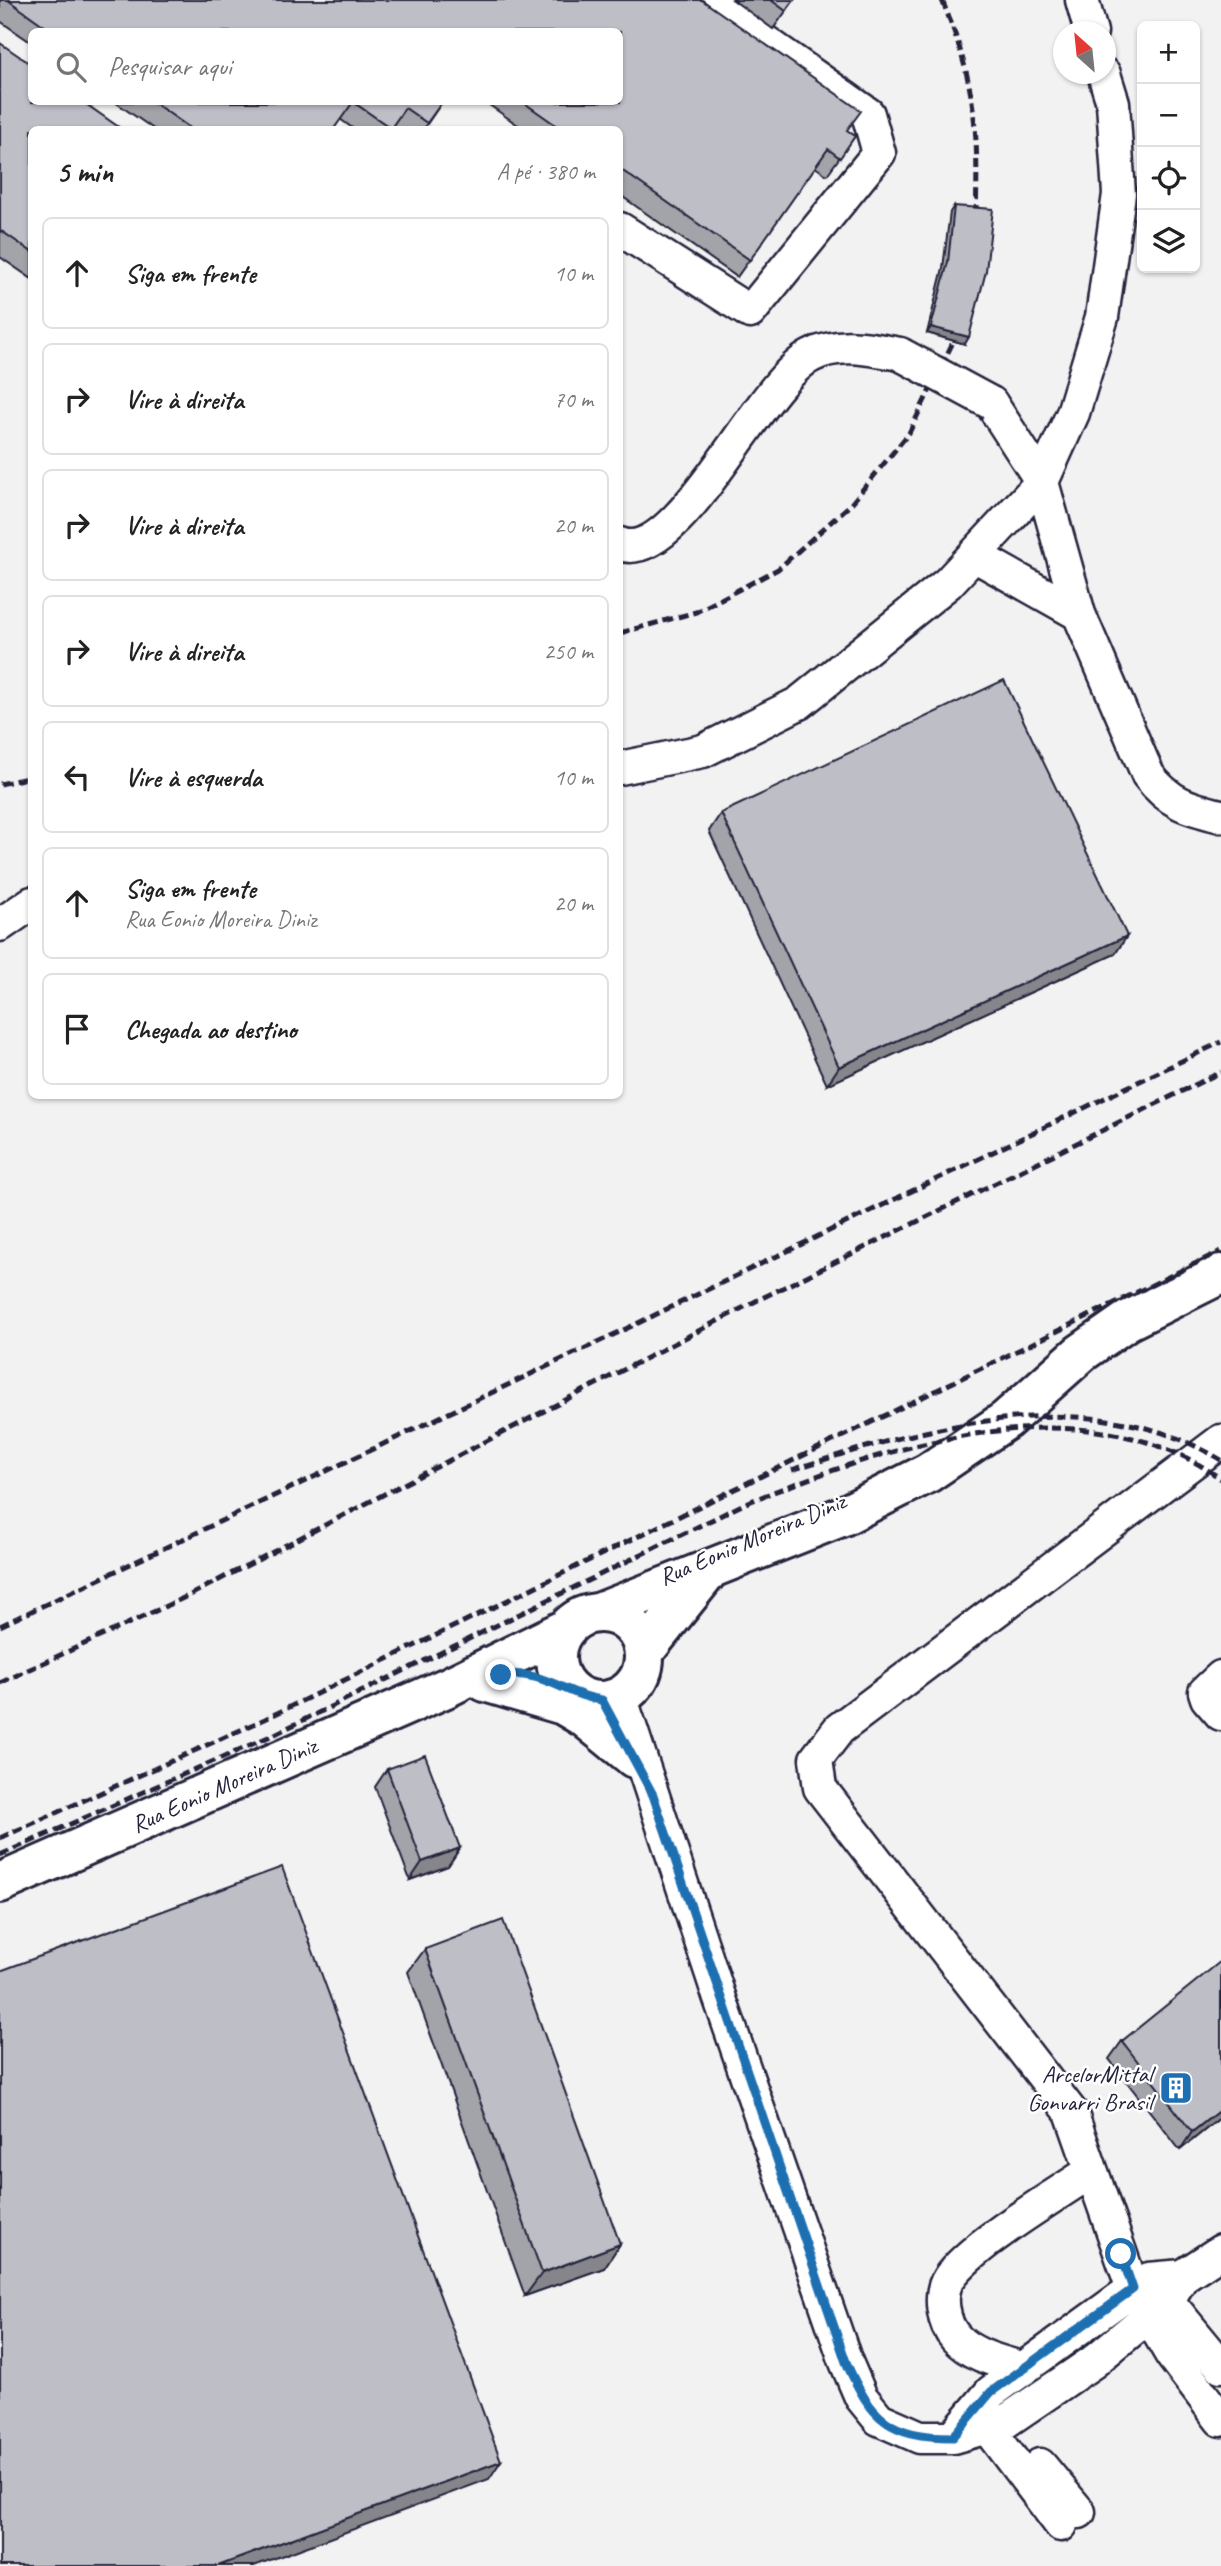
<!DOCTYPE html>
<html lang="pt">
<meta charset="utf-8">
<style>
body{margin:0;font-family:Caveat,sans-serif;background:#f2f2f2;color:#222}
.controls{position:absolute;right:21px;top:21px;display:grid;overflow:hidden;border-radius:10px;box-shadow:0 2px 5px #0004}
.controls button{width:63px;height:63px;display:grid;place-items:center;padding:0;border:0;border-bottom:2px solid #e0e0e0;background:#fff;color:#222;font:35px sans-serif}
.compass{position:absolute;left:1053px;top:21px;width:63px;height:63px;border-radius:50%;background:#fff;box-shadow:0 2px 5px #0004;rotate:333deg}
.stop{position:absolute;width:21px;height:21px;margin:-16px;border:5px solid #1f6fb2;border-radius:50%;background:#fff}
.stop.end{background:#1f6fb2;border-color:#fff;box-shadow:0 2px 7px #0008}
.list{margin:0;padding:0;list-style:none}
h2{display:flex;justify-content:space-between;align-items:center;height:91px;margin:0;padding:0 28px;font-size:30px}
h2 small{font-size:23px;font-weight:400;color:#767676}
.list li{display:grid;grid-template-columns:46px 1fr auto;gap:21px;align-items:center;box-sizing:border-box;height:112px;margin:0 14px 14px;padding:0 14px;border:2px solid #e0e0e0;border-radius:10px}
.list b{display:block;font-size:26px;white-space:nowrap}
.list p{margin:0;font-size:23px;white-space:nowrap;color:#767676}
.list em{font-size:23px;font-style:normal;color:#767676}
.icon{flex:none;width:38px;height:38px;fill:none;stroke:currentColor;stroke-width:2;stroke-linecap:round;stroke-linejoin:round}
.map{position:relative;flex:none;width:1221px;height:2566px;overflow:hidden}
.search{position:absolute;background:#fff;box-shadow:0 2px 5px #0004;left:28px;top:28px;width:595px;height:77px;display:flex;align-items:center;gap:18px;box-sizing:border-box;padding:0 24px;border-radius:10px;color:#767676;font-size:26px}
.panel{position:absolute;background:#fff;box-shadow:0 2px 5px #0004;left:28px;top:126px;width:595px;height:973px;border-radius:10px}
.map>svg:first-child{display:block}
</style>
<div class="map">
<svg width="1221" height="2566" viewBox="0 0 1221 2566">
<rect width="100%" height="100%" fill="#f2f2f3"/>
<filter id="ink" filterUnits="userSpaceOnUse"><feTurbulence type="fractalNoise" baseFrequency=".0143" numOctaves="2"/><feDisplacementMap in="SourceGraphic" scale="14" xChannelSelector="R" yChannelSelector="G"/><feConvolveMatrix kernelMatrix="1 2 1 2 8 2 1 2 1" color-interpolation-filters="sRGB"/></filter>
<g filter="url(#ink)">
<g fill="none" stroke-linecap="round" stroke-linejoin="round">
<defs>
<path id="minor" d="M1082 0 1091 32
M620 229 750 312 879 153 868 114 706 0
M991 403 1042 482 1079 614 1148 775C1169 803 1188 808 1221 816
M620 544C678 567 759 382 811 356 839 341 870 349 900 354
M974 555 1079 614
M620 768 703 751 799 703 948 583 1042 482 1073 413 1102 317 1119 194 1113 103 1104 74
M0 925 32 903
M1221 1441 839 1729 816 1759 820 1788 1071 2112 1133 2289 1171 2354 1221 2420
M1221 1677 1205 1692 1207 1698 1221 1714
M620 1696 720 1999 846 2362 861 2397 879 2419 920 2437H953L1005 2422 1093 2362 1167 2301 1183 2276 1221 2251
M1155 2286 1221 2366
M1024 2369C1002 2362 972 2356 956 2338 943 2324 938 2294 949 2278 970 2246 1055 2196 1090 2172
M987 2427 1061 2525
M953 2437 991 2392 1133 2289 1149 2279 1183 2276
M1040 2465 1079 2512"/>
<path id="major" d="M601 1612 843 1516 928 1473 1006 1420 1081 1353 1127 1321 1221 1274
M556 1657a44 44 0 1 1 88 0a44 44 0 1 1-88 0Z
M644 1652 707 1573
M485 1682 563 1705 585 1718 634 1758
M0 1883 448 1687 564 1630"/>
</defs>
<!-- minor casing -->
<use href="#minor" stroke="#22223b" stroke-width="37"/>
<!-- major casing -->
<use href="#major" stroke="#22223b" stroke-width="44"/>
<!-- minor -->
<use href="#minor" stroke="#fff" stroke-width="32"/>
<!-- major -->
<use href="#major" stroke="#fff" stroke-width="38"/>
<!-- rail -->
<path stroke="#22223b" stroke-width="5" stroke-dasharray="10 5" stroke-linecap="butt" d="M942 0C975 80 979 129 976 214
M620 633 696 612 778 569 850 505 909 433 954 340
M0 784 32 777
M792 1470C927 1426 1090 1380 1221 1460
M0 1626 632 1326 1221 1042
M0 1683 192 1594 756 1301 1221 1072
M0 1838 265 1719 1221 1251
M0 1855 273 1735 746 1503C887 1446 1085 1380 1221 1479"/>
<defs>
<path id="minor-bridge" d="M900 354 991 403"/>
</defs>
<!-- minor-bridge casing -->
<use href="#minor-bridge" stroke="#22223b" stroke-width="37" stroke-linecap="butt"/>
<!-- minor-bridge -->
<use href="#minor-bridge" stroke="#fff" stroke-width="32"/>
</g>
<!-- wall -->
<path fill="#a3a3aa" stroke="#22223b" stroke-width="2" d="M0 0H702L847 131 855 136 827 175 815 167 737 277 620 195V130H525L485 102H620V32H32V43L0 21Z
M733 0H794L773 29Z
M0 43 32 130V279L0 257Z
M115 102H442L423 130H398L393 126 390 130H355L340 119 333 130H155Z
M954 206 965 344 927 333 943 268 950 212Z
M721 813 1127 936 1115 954 827 1085 709 831Z
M387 1769 460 1848 448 1866 410 1880 375 1787Z
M425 1949 620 2244 604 2268 525 2296 408 1972Z
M1122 2041 1221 2117 1180 2150 1109 2059Z"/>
<!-- shaded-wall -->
<path fill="#85858b" stroke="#22223b" stroke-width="2" d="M931 327 969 337 965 344 927 333Z
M1127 936 1115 954 827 1085 839 1067Z
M460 1848 448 1866 410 1880 422 1862Z
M1221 2109V2117L1180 2150 1192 2132Z
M620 2244 604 2268 525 2296 542 2273Z
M501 2461 489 2479 254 2566H218Z"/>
<!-- building -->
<path fill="#bebec6" stroke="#22223b" stroke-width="2" d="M8 0H702L861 111 847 130 855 136 840 158 828 149 750 260 620 169V130H563L523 102H620V32H53Z
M771 0H794L786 11Z
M0 43 32 65V102H83L123 130H32V252L0 230Z
M153 102H353L333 130H193Z
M353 102H442L427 123 405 108 391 128Z
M954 206 993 209 986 271 969 337 931 327 948 262Z
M1004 680 1127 936 839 1067 721 813Z
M425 1755 460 1848 422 1862 387 1769Z
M282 1867 501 2461 218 2566H0V1971Z
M503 1920 620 2244 542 2273 425 1949Z
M1221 1961V2109L1192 2132 1122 2041Z"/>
</g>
<g fill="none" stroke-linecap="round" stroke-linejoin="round" filter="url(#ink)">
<!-- route -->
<path stroke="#1f6fb2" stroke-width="9" d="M501 1675C546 1670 564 1695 602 1700L653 1795 846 2362C871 2419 889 2437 953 2437L991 2392 1133 2289 1121 2254"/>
</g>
<!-- icons -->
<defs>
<symbol id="building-square" viewBox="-11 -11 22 22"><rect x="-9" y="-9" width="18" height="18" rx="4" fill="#1f6fb2" stroke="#fff"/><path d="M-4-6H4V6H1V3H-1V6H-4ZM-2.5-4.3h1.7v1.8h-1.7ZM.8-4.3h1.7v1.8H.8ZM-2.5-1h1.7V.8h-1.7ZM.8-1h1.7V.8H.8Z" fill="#fff"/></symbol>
</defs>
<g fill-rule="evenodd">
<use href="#building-square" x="1157" y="2069" width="38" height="38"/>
</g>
<g text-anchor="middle" stroke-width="5" stroke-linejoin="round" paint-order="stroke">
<!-- street labels -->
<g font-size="24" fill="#22223b" stroke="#fff">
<text transform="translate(752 1539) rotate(-23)" y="8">Rua Eonio Moreira Diniz</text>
<text transform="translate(224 1785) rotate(-24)" y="8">Rua Eonio Moreira Diniz</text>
</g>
<!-- poi labels -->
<g font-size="24" fill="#22223b" stroke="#fff" text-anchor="end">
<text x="1152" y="2082">ArcelorMittal<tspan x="1152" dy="28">Gonvarri Brasil</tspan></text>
</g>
</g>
</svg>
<div class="controls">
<button>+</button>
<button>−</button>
<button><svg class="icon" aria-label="locate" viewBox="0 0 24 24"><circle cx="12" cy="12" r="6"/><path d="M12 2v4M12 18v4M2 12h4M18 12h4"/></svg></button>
<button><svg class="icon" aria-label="layers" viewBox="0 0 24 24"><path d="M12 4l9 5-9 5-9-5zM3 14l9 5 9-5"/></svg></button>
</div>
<svg class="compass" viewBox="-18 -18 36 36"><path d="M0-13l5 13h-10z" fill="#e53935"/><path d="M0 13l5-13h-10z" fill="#767676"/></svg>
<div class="stop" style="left:1121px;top:2254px"></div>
<div class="stop end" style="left:501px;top:1675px"></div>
<div class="search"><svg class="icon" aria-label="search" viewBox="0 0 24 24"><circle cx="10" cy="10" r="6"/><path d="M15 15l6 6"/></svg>Pesquisar aqui</div>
<section class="panel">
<h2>5 min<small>A pé · 380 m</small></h2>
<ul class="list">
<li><svg class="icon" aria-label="ahead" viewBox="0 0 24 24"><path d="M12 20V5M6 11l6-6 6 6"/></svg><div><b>Siga em frente</b></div><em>10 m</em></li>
<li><svg class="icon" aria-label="right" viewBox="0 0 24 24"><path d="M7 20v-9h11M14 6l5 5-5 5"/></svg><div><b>Vire à direita</b></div><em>70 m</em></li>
<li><svg class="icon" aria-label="right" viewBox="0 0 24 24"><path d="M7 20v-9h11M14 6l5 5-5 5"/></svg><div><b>Vire à direita</b></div><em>20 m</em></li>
<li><svg class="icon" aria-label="right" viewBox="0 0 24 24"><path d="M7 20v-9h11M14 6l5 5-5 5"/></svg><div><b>Vire à direita</b></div><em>250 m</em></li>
<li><svg class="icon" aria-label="left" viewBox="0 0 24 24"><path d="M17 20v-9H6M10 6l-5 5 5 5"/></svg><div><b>Vire à esquerda</b></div><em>10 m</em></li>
<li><svg class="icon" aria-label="ahead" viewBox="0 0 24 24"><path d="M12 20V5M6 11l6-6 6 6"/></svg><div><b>Siga em frente</b><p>Rua Eonio Moreira Diniz</p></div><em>20 m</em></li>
<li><svg class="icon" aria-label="arrive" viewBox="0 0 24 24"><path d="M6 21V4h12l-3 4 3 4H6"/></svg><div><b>Chegada ao destino</b></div></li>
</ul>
</section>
</div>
